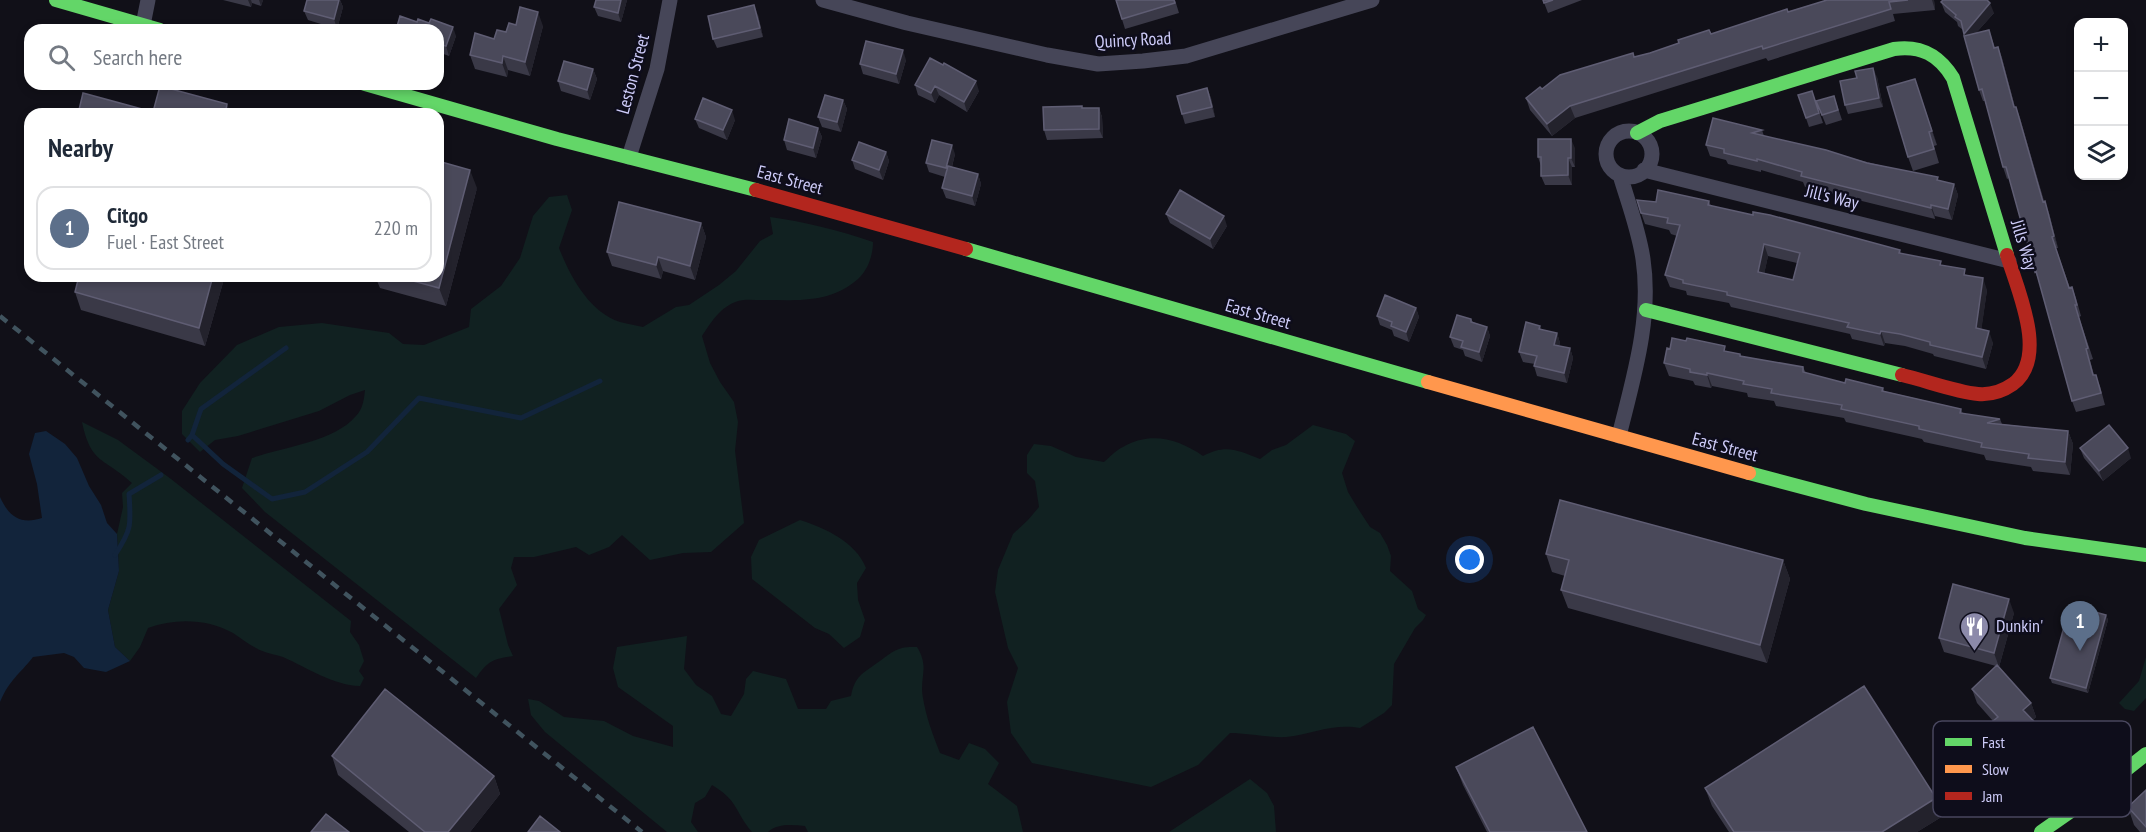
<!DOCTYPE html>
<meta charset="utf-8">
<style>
body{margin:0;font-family:"PT Sans Narrow",sans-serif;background:#f2f2f3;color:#1f2937}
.controls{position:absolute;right:18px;top:18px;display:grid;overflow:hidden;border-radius:12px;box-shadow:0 3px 9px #0003}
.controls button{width:54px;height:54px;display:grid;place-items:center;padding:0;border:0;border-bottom:2px solid #e0e1e3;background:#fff;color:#1f2937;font:30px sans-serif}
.you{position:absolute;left:1470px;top:560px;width:21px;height:21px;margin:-15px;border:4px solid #fff;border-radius:50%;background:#1a73e8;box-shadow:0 0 0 9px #1a73e833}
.badge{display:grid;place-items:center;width:39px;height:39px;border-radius:50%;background:#8c8aaa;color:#fff;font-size:20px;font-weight:700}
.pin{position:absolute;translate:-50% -50px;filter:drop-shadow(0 2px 3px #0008)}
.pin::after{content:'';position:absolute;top:32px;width:21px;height:18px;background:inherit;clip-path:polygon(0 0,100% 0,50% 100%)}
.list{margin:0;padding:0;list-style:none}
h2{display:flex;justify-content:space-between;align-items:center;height:78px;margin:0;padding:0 24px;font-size:26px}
h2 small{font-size:20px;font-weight:400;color:#747a83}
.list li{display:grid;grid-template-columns:39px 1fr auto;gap:18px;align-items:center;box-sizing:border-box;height:84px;margin:0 12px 12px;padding:0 12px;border:2px solid #e0e1e3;border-radius:18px}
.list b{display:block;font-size:22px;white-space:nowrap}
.list p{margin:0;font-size:20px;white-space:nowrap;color:#747a83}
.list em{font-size:20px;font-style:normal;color:#747a83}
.icon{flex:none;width:33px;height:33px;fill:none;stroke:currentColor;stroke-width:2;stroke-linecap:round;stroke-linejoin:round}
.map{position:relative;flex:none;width:2146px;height:832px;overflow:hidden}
.search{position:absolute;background:#fff;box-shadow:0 3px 9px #0003;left:24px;top:24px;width:420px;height:66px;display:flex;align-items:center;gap:15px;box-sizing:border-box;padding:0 21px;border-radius:18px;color:#747a83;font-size:22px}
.panel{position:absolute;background:#fff;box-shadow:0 3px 9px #0003;left:24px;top:108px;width:420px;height:174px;border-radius:18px}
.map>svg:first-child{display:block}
</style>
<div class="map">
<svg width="2146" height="832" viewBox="0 0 2146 832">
<rect width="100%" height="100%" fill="#111018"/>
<!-- green -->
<path fill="#112121" d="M567 195 572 210 559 248C570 276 589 312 620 322 627 324 635 325 643 327L676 307 689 305 719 285 736 271 760 241 773 234 770 217C805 222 839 230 873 242 873 255 868 270 858 279 830 304 796 300 761 300 754 300 745 299 738 301 720 307 712 321 702 336L710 363 720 382 734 402 738 422 735 451 744 523 711 552 683 553 650 560 622 535 609 547 589 555 576 547 534 557H514L511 568 517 585 499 609 508 645 513 656C492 659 488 661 476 678L265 512 242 488 252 458C283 447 334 442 356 416 363 409 364 399 365 390L350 395 319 411 238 436 215 440 200 452 182 434V411L200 383 237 345 279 327 322 323 389 333 403 344 424 345 469 327 471 309 501 286 520 258 533 216 549 197Z
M82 422 118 440 171 479 351 621 350 632 359 645 364 661 359 671 364 678 360 686C332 685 308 668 283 657 274 654 264 653 256 648 248 644 241 638 233 633 207 619 176 618 148 628L140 647 130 661 115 647 108 610 119 571 117 534 123 507 122 493 132 483C104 457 91 465 82 422Z
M1313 425 1346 434 1355 441 1342 473 1348 492 1357 507 1370 527 1380 533 1387 545 1391 556 1390 571 1412 591 1418 609 1426 615 1423 620 1415 628 1394 664 1392 705 1384 713 1360 728C1334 723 1312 734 1286 737 1271 738 1247 733 1230 733L1198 765 1151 787 1032 763 1011 733 1007 702 1018 668 1008 648 995 592 998 570 1013 534 1028 520 1039 507 1035 481 1027 473V455L1034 444 1051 446 1076 457 1104 462C1110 457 1116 450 1123 447 1151 431 1178 439 1203 456 1226 444 1237 450 1260 459L1272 450 1286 445Z
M800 520C825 528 856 542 866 568L857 583 858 600 865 620 860 637 844 648 829 634 815 628 752 579 751 557 759 540Z
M687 636 684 669 696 685 712 696 721 714 731 716 744 694 746 679 753 671 786 679 798 709H826L831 701 851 696C855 676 862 674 877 663 893 652 896 646 917 647 930 668 919 677 923 698 926 717 933 735 940 753L959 760 969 743 985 749 999 763 988 784 1017 806 1023 832H808L805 826C792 825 778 823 768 832H752C734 811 739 801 712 785L705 797 695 803 691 822 698 832H667L545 732 531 715 528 699 539 701 564 717 604 721 633 736 673 747V726L618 687 613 668 617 647Z
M2146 657V698L2134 711 2125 709 2119 703 2139 681Z
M1250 779 1267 793 1274 806 1276 832H1169Z"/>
<!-- water -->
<path fill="#12243b" d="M46 431 65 444 77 458 89 486 101 505 107 523 117 534 119 571 108 610 115 647 130 661 106 672 84 668 74 657 64 653 33 657C19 675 10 679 0 702V497C9 517 21 525 42 518L37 484 29 454 35 433Z"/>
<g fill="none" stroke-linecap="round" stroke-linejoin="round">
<!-- stream -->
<path stroke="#12243b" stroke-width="5" d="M192 435 223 464 272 499 305 492 367 452 419 398 521 418 600 381
M188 440 192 435 201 409 286 348
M115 555C132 529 131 525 129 494L161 475"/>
<!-- street -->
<path stroke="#464658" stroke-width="15" d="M823 0 907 23 1047 55 1098 64 1143 61 1186 56 1372 0
M143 25 148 0
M1606 154a23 23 0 1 1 46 0a23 23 0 1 1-46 0Z
M629 157 657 69 670 0
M1644 170 2009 261
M1619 436C1633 379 1652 319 1643 259 1639 231 1628 202 1620 175"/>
<!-- fast -->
<path stroke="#63d668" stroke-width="14" d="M56 0 160 30
M365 84 557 139 756 190
M1637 133 1660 121 1894 49C1921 45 1939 55 1953 78L2007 255
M966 249 1428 382
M1646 310 1902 375
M1749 473 1866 504 2025 538 2146 555
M2041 832 2094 795 2146 754"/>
<!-- slow -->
<path stroke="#ff974d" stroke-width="14" d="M1428 382 1749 473"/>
<!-- jam -->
<path stroke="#b3261e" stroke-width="14" d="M756 190 966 249
M1902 375C1924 380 1956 392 1978 394 1990 395 2003 391 2013 384 2049 357 2017 289 2007 255"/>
<!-- rail -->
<path stroke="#40535e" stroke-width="4.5" stroke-dasharray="9 8" stroke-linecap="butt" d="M0 316 642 832"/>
</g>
<!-- wall -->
<path fill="#3a3947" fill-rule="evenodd" d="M223 0H263L261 6 252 3 251 7Z
M307 0H340L343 7 337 29 308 20 304 11Z
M596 0H627L621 22 598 16 594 7Z
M1116 0H1175L1179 13 1125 29Z
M1543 0H1582L1548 13Z
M1827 0H1934L1935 10 1893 14 1895 21 1768 61 1766 58 1575 118 1552 136 1530 110 1526 98 1542 89 1635 57Z
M1941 2 1994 13 1976 33 1989 30 1995 48 1998 47 2002 58 2015 107H2016L2020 118 2044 201 2049 213 2058 248H2056L2070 288 2072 287 2076 298 2081 316 2079 317 2093 359 2090 360 2094 375 2100 386 2105 405 2076 412 2072 401 2040 283 2035 272 2009 178 2007 179 2003 167 1985 101H1983L1979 90 1963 30 1958 26 1957 22 1945 12Z
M758 15 763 37 717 48 713 39Z
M516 25 543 26 530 76 508 70 507 77 475 69 470 55 494 39 506 32Z
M438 30 456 36 449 56 438 52Z
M906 60 899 84 863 74 860 64Z
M943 65 979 91 967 112 939 95 935 103 918 95 915 85Z
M593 69 597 79 590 100 561 91 558 81Z
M1877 77 1883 107 1848 114 1845 105Z
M1915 79 1937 145 1934 146 1939 163 1913 171 1908 157Z
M1207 88 1211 98 1215 117 1185 124 1182 114Z
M1812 91 1823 123 1809 127 1798 95Z
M1834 96 1842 120 1826 125 1816 101Z
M843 100 847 109 841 132 822 127 818 117Z
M1083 108H1099L1102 117 1103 138 1047 140 1044 130Z
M695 119 735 120 727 140 699 128Z
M818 128 822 137 816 158 787 150 784 140Z
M1762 130 1764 136 1954 184 1958 195 1952 220 1935 216V219L1805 187 1803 182 1761 170V172L1728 164 1726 160 1710 156 1706 145Z
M1575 148V167H1572V185H1545L1541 176V166L1538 157Z
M886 152 889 161 883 180 855 169 852 160Z
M955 154 952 167 978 174 981 184 975 206 946 198 942 188 945 177 929 172 926 163Z
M477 188 446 306 380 288 375 276H438Z
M1709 201 1711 206 1900 250 1901 254 1943 266 1967 275 1987 290 1981 330 1993 343 1986 369 1934 356 1933 354 1905 346 1885 343 1884 346 1852 339 1850 334 1731 307 1729 303 1687 295 1686 291 1670 287 1665 275 1677 236 1671 234 1669 230 1645 224 1641 213 1656 202ZM1768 256 1797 263 1793 280 1764 274Z
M1166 214 1227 226 1213 249 1170 223Z
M701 223 706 237 695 280 663 271 661 279 612 266 607 252Z
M224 279 205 346 81 310 75 292Z
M1416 308 1419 317 1409 342 1394 336 1392 330 1380 325 1377 316Z
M1471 319 1473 322 1487 327 1490 336 1482 362 1465 356 1463 350 1454 347 1450 337Z
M1540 326 1541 330 1557 333 1560 343 1559 346 1570 348 1573 358 1567 383 1537 376 1534 366 1535 364 1523 362 1519 352Z
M1686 341 1727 352 1740 354 1741 356 1803 367 1806 373 1845 383 1883 388 1884 391 1961 409 1963 414 2000 419 2002 424 2068 431 2073 444 2070 475 2033 471 2031 467 1986 460 1984 455 1924 442 1922 439 1846 422 1844 418 1776 406 1774 401 1748 397 1747 393 1712 386 1711 388 1695 385 1693 381 1669 376 1664 363 1670 349Z
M2080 448 2131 458 2103 481 2084 458Z
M1546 554 1783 560 1790 579 1767 663 1568 608 1561 590 1565 576 1552 572Z
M2014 613 1999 667H1998L2031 703 2036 717 2033 720 2051 748 2025 772 1994 738 1989 724 1993 721 1977 703 1972 689 1996 666 1944 652 1939 638Z
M2106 615 2108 620 2088 693 2052 683 2050 678Z
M332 756 494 776 500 794 470 832H409L338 775Z
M1456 767 1587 832H1487L1463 785Z
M1705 788 1936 798 1943 816 1917 832H1729L1712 806Z
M2146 790V832H2140L2134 825 2128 807Z"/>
<!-- shaded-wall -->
<path fill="#23222c" d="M248 0H251L252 3 251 7Z
M259 0H263L261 6Z
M339 0H340L343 7 337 29 334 19Z
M621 0H627L621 22 618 13Z
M1932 0H1934L1935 10Z
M1990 3 1994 13 1967 43 1964 34Z
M754 5 758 15 763 37 760 28Z
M538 12 543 26 530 76 525 62Z
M453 27 456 36 449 56 446 46Z
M1998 47 2002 58 2018 119 2014 107Z
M903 50 906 60 899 84 896 74Z
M503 56 508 70 507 77 502 63Z
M1873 68 1877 77 1883 107 1879 98Z
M593 69 597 79 590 100 587 90Z
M1915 79 1920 93 1937 145 1932 131Z
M976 81 979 91 967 112 964 102Z
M935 86 939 95 935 103 931 93Z
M1207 88 1211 98 1215 117 1212 107Z
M843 100 847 109 841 132 837 122Z
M227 104 231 114H225Z
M1570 106 1575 118 1552 136 1547 124Z
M2016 107 2020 118 2047 213 2043 202Z
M1099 108 1102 117 1103 138 1099 129Z
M732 110 735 120 727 140 723 130Z
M818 128 822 137 816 158 813 148Z
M1571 139 1575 148V167L1571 158Z
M952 145 955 154 949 178 946 168Z
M886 152 889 161 883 180 879 170Z
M1568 158 1572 167V185L1568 175Z
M470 170 477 188 446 306 439 288Z
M978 174 981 184 975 206 972 196Z
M1954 184 1958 195 1952 220 1948 209Z
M2045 201 2049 213 2058 248 2054 236Z
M1931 205 1935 216V219L1931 208Z
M1224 216 1227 226 1213 249 1210 239Z
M701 223 706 237 695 280 690 266Z
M1764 244 1768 256 1762 284 1758 272Z
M658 257 663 271 661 279 656 265Z
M213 276H223L224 279 205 346 199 328Z
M1983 278 1987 290 1980 340 1976 328Z
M1416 308 1419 317 1409 342 1406 332Z
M1487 327 1490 336 1482 362 1479 352Z
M1881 331 1885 343 1884 346 1880 334Z
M1989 331 1993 343 1986 369 1982 357Z
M1557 333 1560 343 1557 354 1554 345Z
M1570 348 1573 358 1567 383 1564 373Z
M1707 373 1712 386 1711 388 1707 375Z
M2068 431 2073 444 2070 475 2065 462Z
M2128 448 2131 458 2103 481 2099 471Z
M1783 560 1790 579 1767 663 1760 645Z
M2009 599 2014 613 1999 667 1994 653Z
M2106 615 2108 620 2088 693 2086 688Z
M2031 703 2036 717 2029 724 2023 710Z
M2046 734 2051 748 2025 772 2020 758Z
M494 776 500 794 470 832H448Z
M1936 798 1943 816 1917 832H1882Z"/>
<!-- building -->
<path fill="#4a495a" stroke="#5f5d73" stroke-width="1.5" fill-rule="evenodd" d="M307 0H339L334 19 304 11Z
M596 0H621L618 13 594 7Z
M1116 0H1174L1175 3 1122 19Z
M1543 0H1553L1544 3Z
M1827 0H1908L1889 2 1891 9 1763 49 1762 46 1570 106 1547 124 1526 98 1540 87 1542 89 1560 75 1633 53 1634 57 1650 53 1679 43 1678 40 1709 30 1711 34 1787 9 1788 12Z
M1943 0H1987L1990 3 1964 34 1961 21 1955 17 1956 15 1941 2Z
M754 5 760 28 713 39 708 16Z
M520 7 538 12 525 62 503 56 502 63 470 55 475 33 494 39 497 30 506 32 509 23 516 25Z
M400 16 417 22 418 19 429 23 431 19 453 27 446 46 438 44V30H396Z
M1989 30 1994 48 1998 47 2014 107H2016L2043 202 2045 201 2054 236 2052 237 2069 288 2072 287 2077 305H2075L2088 348 2086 349 2093 375H2096L2101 393 2072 401 2036 271 2035 272 2006 167H2003L1982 89 1979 90 1964 36Z
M866 41 903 50 896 74 860 64Z
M930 58 943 65 944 63 976 81 964 102 935 86 931 93 915 85Z
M564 61 593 69 587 90 558 81Z
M1873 68 1879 98 1845 105 1840 81 1857 78 1855 71Z
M1915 79 1932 131 1929 132 1934 149 1908 157 1887 87Z
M160 86 227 104 225 114H78L83 93 153 112Z
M1207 88 1212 107 1182 114 1177 96Z
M1812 91 1819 113 1806 118 1798 95Z
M825 95 843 100 837 122 818 117Z
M1834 96 1838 110 1822 115 1816 101Z
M703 98 732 110 723 130 695 119Z
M1082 106V108H1099V129L1044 130 1043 107Z
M1713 118 1762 130 1752 133 1826 150 1867 163 1938 177 1937 180 1954 184 1948 209 1931 205V208L1801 176 1802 172 1757 159V161L1724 153V149L1706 145Z
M789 119 818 128 813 148 784 140Z
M1538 139H1571V158H1568V175L1541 176V157H1538Z
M932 140 952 145 946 168 926 163Z
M859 142 886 152 879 170 852 160Z
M438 161 470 170 439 288 395 276H438Z
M948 166 978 174 972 196 942 188Z
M1180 190 1224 216 1210 239 1166 214Z
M1658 190 1709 201 1708 205 1753 215V212L1770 215 1815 227 1900 250 1899 253 1941 261 1940 265 1965 269 1964 275 1983 278 1976 328 1989 331 1982 357 1930 345V342L1900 334 1881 331 1880 334 1847 327 1849 323 1727 295V292L1683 283V280L1665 275 1680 225 1667 223 1668 218 1641 213 1637 200 1656 202ZM1764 244 1800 253 1793 280 1758 272Z
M619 202 701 223 690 266 658 257 656 265 607 252Z
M79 276H213L199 328 75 292Z
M1385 295 1416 308 1406 332 1391 326 1392 322 1377 316Z
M1457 315 1471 319V322L1487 327 1479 352 1461 347 1463 341 1450 337Z
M1526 322 1540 326 1539 329 1557 333 1554 345 1570 348 1564 373 1534 366 1537 356 1519 352Z
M1672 338 1686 341 1687 338 1725 346 1724 351 1740 354V356L1803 367V372L1845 383 1846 379 1883 388 1882 391 1961 409 1960 413 2000 419 1987 423 2068 431 2065 462 2028 458 2029 454 1981 447 1982 443 1919 429V426L1841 409 1842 405 1771 393 1772 389 1743 384 1744 381 1707 373V375L1690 372V369L1664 363 1667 348 1670 349Z
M2109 425 2128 448 2099 471 2080 448Z
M1560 500 1783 560 1760 645 1561 590 1569 560 1546 554Z
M1953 584 2009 599 1994 653 1939 638Z
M2070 605 2106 615 2086 688 2050 678Z
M1997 665 2031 703 2023 710 2046 734 2020 758 1989 724 1998 717 1972 689Z
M1864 686 1936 798 1882 832H1734L1705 788Z
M385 689 494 776 448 832H425L332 756Z
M1533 727 1587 832H1490L1456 767Z
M2146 790V827L2128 807Z
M326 814 349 832H311Z
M540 816 560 832H528Z"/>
<!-- icons -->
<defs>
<symbol id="restaurant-pin" viewBox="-11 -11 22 30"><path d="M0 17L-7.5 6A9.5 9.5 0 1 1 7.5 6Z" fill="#8c8aaa" stroke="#0e0d1b"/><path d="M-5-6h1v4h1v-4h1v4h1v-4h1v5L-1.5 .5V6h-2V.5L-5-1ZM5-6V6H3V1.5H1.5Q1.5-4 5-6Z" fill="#fff"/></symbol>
</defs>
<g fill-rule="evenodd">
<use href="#restaurant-pin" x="1958" y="610" width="33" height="45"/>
</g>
<g text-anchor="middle" stroke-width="5" stroke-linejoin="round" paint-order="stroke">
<!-- street labels -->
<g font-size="18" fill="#ceccf9" stroke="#0e0d1b">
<text transform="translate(1133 40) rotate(-3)" y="6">Quincy Road</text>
<text transform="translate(633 74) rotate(-75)" y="6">Leston Street</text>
<text transform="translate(790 180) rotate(15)" y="6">East Street</text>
<text transform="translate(1832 197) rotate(14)" y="6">Jill's Way</text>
<text transform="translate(2024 245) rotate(73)" y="6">Jills Way</text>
<text transform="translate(1258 314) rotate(16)" y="6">East Street</text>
<text transform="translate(1725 447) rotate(15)" y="6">East Street</text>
</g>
<!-- poi labels -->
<g font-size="18" fill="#ceccf9" stroke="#0e0d1b" text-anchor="start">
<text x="1996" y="632">Dunkin'</text>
</g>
</g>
<!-- legend -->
<rect x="1933" y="721" width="198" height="96" rx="9" fill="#0e0d1b" stroke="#48465e" stroke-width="1.5"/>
<rect x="1945" y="738" width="27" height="8" fill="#63d668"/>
<rect x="1945" y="765" width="27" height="8" fill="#ff974d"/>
<rect x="1945" y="792" width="27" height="8" fill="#b3261e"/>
<g font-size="16" fill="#ceccf9">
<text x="1982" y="748">Fast</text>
<text x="1982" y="775">Slow</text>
<text x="1982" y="802">Jam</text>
</g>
</svg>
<div class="controls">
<button>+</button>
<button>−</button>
<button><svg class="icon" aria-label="layers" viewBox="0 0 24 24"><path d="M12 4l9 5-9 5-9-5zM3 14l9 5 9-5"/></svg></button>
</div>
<div class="you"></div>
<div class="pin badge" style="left:2080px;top:651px;background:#5c6f8a">1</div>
<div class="search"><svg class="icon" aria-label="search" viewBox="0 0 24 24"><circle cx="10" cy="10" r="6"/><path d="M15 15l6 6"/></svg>Search here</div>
<section class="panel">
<h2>Nearby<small></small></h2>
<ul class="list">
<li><span class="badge" style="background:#5c6f8a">1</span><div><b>Citgo</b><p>Fuel · East Street</p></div><em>220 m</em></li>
</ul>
</section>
</div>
